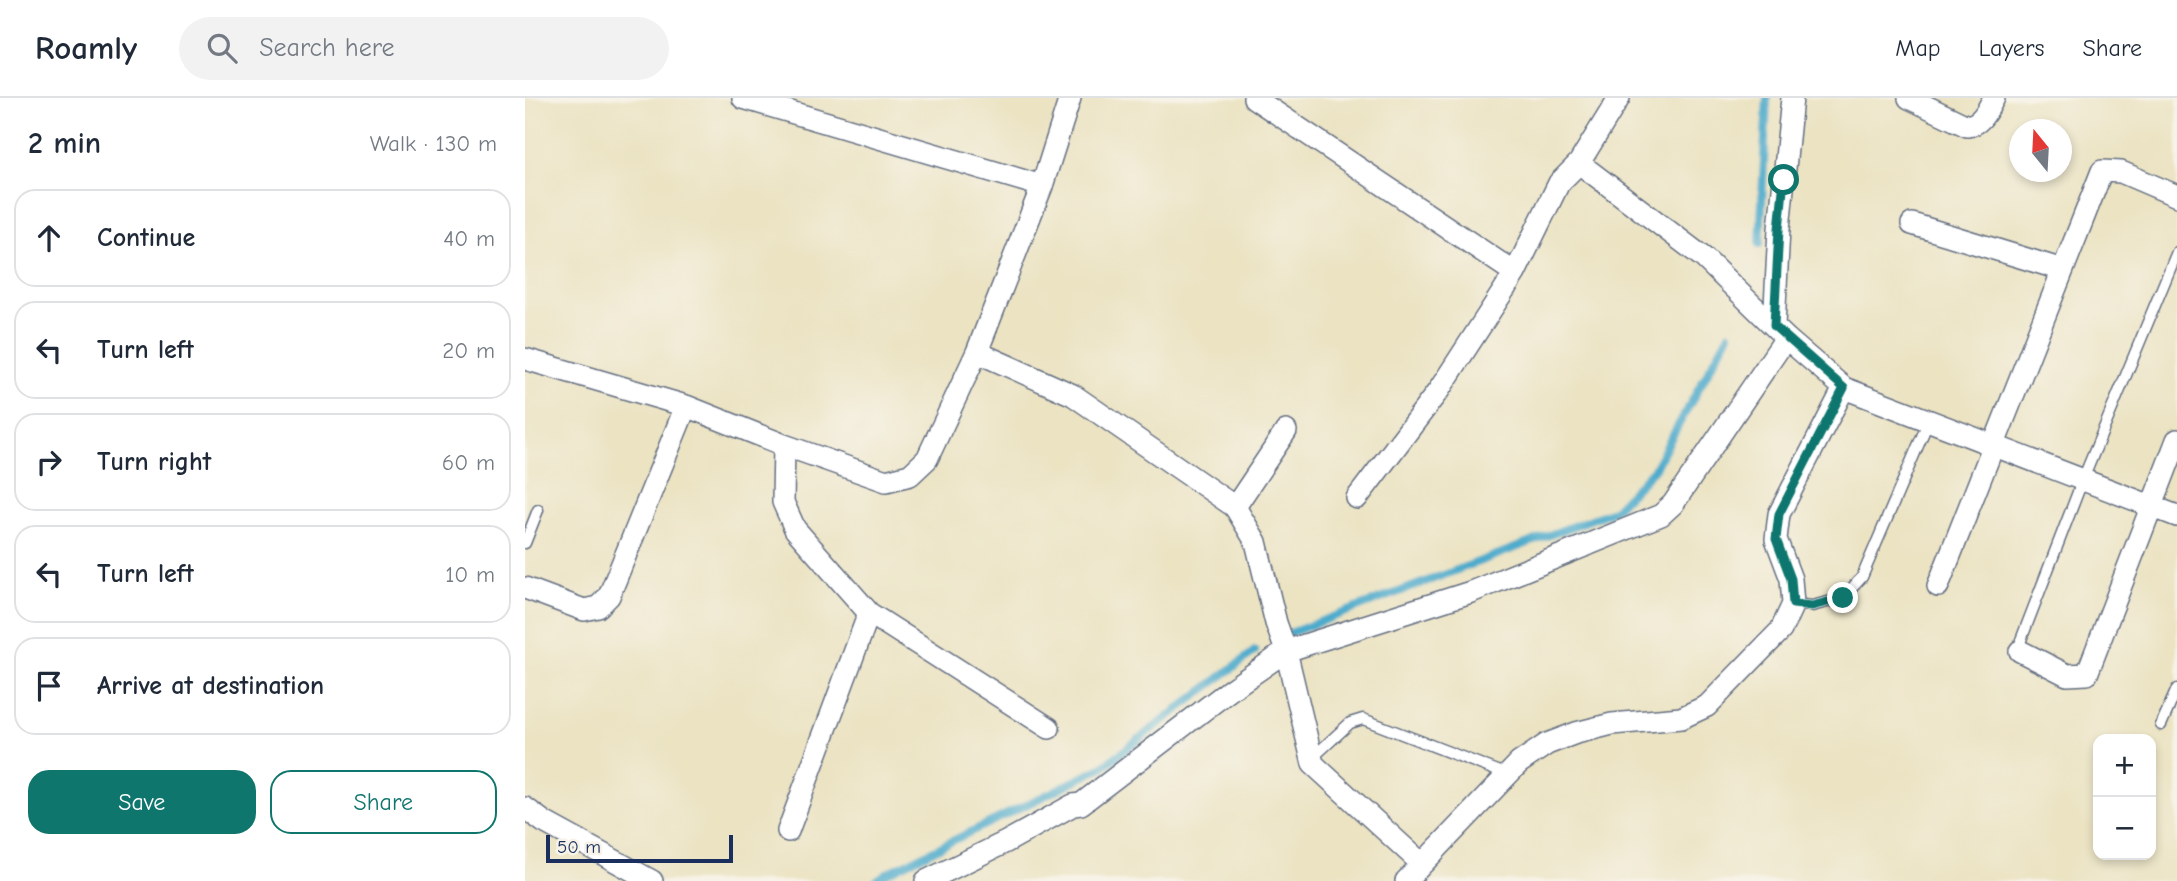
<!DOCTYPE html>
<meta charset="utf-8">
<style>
body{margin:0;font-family:"Comic Neue",sans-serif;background:#f2f2f3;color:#1f2937}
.controls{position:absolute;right:21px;bottom:21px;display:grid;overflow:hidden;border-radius:14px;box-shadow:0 4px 10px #0003}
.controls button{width:63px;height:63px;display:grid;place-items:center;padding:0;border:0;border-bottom:2px solid #e0e1e3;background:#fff;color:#1f2937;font:35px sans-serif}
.compass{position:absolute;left:1484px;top:21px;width:63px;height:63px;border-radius:50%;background:#fff;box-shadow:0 4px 10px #0003;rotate:342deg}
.scale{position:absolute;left:21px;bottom:18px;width:187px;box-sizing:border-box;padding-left:7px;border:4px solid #1b2f5e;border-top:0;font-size:19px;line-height:24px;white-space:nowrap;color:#1b2f5e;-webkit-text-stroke:5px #f7f3e8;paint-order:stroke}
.stop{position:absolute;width:21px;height:21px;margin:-16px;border:5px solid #0f766e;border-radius:50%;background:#fff}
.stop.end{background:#0f766e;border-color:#fff;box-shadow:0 2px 7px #0008}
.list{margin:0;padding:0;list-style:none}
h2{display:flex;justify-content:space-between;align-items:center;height:91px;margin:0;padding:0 28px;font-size:30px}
h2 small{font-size:23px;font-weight:400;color:#747a83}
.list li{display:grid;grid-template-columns:46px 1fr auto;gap:21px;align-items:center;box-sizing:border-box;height:98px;margin:0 14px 14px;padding:0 14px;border:2px solid #e0e1e3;border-radius:21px}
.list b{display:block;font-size:26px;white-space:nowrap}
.list em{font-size:23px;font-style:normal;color:#747a83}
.actions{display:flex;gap:14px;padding:21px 28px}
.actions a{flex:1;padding:16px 0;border:2px solid #0f766e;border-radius:21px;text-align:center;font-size:24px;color:#0f766e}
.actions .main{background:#0f766e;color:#fff}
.icon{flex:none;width:38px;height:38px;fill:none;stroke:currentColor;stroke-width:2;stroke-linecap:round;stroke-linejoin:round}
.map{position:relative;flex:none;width:1652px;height:783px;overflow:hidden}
header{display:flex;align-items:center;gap:42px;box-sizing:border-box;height:98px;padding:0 35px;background:#fff;border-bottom:2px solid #e0e1e3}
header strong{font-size:33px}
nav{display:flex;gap:38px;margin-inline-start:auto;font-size:24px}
.search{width:490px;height:63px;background:#f2f2f3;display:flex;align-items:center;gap:18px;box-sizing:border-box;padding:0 24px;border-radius:38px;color:#747a83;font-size:26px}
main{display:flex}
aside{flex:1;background:#fff}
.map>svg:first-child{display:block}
</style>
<header>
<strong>Roamly</strong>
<div class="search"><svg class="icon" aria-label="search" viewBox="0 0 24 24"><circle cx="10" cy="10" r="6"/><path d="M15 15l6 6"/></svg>Search here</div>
<nav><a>Map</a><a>Layers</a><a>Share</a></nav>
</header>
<main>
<aside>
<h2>2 min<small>Walk · 130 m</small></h2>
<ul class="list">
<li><svg class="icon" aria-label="ahead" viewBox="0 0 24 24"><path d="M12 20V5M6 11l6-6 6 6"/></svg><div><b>Continue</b></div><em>40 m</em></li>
<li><svg class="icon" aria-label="left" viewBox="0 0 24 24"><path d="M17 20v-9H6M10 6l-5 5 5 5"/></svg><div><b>Turn left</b></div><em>20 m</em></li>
<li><svg class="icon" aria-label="right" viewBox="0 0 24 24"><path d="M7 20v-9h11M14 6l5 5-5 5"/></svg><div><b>Turn right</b></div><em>60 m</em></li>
<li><svg class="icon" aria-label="left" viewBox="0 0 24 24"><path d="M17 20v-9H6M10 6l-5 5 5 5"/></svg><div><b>Turn left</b></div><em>10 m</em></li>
<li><svg class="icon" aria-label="arrive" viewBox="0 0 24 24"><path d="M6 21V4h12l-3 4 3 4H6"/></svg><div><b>Arrive at destination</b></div></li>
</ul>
<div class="actions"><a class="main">Save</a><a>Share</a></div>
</aside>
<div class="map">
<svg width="1652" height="783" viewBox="0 0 1652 783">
<rect width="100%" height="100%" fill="#f7f3e8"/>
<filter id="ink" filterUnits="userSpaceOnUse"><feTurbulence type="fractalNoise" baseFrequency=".0143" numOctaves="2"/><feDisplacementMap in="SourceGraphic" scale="14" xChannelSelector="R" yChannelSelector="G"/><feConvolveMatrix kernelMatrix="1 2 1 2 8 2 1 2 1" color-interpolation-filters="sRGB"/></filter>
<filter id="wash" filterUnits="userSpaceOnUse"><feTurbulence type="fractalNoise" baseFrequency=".00686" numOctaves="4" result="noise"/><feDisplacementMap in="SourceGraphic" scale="28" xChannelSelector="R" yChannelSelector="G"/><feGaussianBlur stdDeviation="1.57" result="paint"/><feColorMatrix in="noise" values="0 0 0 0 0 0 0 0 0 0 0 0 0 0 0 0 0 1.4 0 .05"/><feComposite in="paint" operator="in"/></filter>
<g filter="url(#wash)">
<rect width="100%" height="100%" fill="#ebe3c2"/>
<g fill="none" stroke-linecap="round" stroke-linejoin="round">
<!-- stream -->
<path stroke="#4eabcc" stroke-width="8" d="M1235 146 1242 0
M760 537 1088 413 1129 371 1204 236
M351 783 362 775 576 670 730 553"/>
</g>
</g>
<g filter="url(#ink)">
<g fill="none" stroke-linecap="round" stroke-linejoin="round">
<defs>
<path id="service" d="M0 445 13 412
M1268 506 1287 508 1318 500 1337 479 1404 322
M1495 553 1496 542 1558 381 1652 154
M1636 627 1652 591
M786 661 825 625 838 621 983 677"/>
<path id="minor" d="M218 0 517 88
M729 0 990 175 1034 85 1054 65 1179 160 1261 240 1319 290 1652 418
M1384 0 1442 28C1457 26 1462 12 1469 0
M1054 65 1094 0
M1387 126 1538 172
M1249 228 1254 131 1267 0
M452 254 548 297 710 409 731 444 751 525 761 553 788 666 897 766
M0 261 161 308 259 347 361 383 385 377 402 361 452 254 517 88 545 0
M259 347 258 404 270 431 344 515 524 630
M832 400 914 292 990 175
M710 409 761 333
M1413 488 1577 73 1596 74 1652 98
M0 490 59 512 73 509 84 498 161 308
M1495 553 1542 577 1562 576 1652 342
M0 710 19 724 127 783
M263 733 344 515
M401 783 481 744 548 707 556 706 705 592 761 553 946 494 1136 417 1148 406 1261 240
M881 783 994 665 1022 646 1051 635 1087 626 1156 620 1182 608 1256 532 1268 506 1266 481 1251 441 1254 416 1319 290"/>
</defs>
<!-- service casing -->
<use href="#service" stroke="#646e81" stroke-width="13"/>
<!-- minor casing -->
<use href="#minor" stroke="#646e81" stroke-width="24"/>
<!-- service -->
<use href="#service" stroke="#fff" stroke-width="10"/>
<!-- minor -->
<use href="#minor" stroke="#fff" stroke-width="21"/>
</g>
</g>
<g fill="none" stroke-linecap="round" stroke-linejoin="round" filter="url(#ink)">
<!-- route -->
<path stroke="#0f766e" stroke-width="9" d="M1259 82 1254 131 1249 228 1319 290 1254 416 1251 441 1266 481 1268 506 1287 508 1318 500"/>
</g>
</svg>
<div class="controls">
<button>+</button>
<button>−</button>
</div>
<svg class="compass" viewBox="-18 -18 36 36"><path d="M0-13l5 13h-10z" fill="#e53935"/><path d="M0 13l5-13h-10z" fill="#747a83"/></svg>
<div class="scale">50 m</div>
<div class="stop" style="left:1259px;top:82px"></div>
<div class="stop end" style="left:1318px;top:500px"></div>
</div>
</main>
